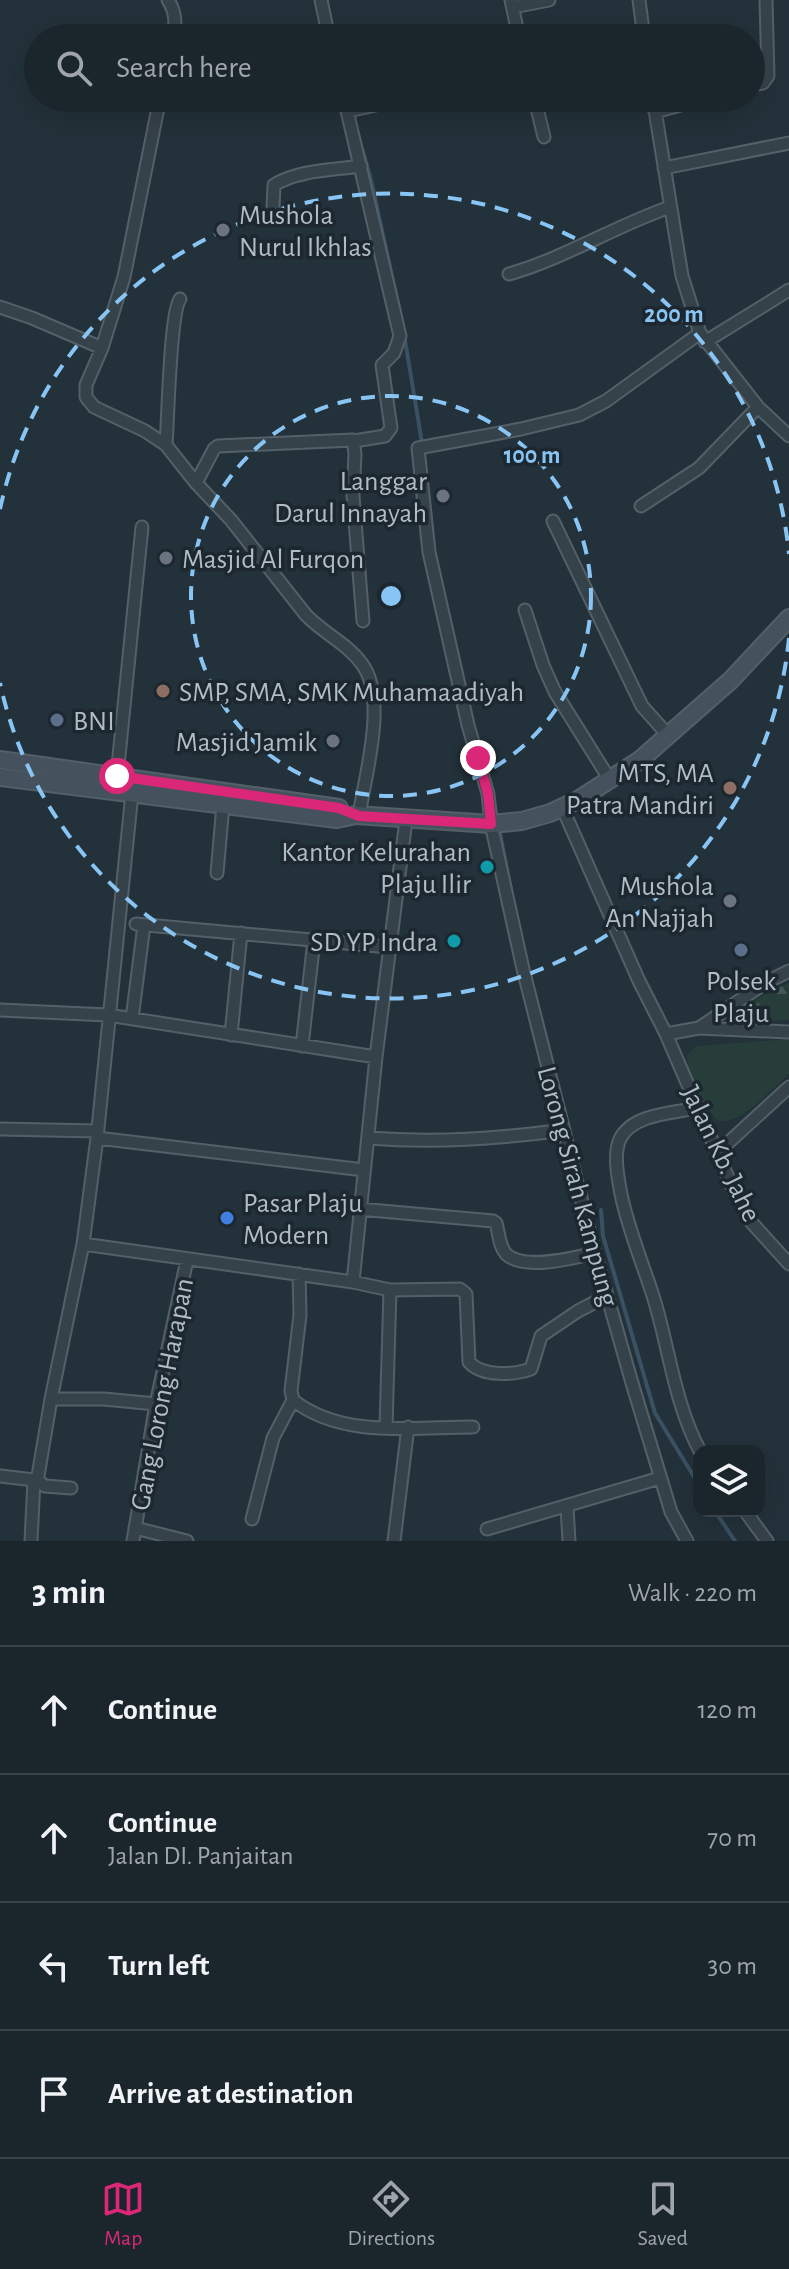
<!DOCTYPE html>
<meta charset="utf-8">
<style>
body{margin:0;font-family:"Alegreya Sans",sans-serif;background:#232d34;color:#f1f3f6}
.controls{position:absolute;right:24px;bottom:24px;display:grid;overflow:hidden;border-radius:16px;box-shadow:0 8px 32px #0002}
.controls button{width:72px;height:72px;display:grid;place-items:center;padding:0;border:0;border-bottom:2px solid #384248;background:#1a252c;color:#f1f3f6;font:40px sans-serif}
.stop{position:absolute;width:24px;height:24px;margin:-18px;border:6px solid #db2777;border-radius:50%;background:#fff}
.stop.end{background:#db2777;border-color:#fff;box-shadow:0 2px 8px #0008}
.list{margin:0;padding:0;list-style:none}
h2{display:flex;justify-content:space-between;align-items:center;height:104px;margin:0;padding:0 32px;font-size:34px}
h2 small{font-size:26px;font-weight:400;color:#9fa5a9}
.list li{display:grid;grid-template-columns:52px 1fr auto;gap:24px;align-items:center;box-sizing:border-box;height:128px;padding:0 32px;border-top:2px solid #384248}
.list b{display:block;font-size:30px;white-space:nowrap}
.list p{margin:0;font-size:26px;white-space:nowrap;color:#9fa5a9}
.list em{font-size:26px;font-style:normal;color:#9fa5a9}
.icon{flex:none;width:44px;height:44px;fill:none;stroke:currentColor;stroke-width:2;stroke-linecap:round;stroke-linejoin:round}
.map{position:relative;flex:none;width:789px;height:1541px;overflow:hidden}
.search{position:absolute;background:#1a252c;box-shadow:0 8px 32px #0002;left:24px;right:24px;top:24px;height:88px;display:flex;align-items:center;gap:20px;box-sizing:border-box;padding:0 28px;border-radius:44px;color:#9fa5a9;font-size:30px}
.sheet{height:616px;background:#1a252c}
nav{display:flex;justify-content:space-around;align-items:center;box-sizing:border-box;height:112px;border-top:2px solid #384248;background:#1a252c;font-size:22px;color:#9fa5a9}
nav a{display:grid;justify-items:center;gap:4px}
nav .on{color:#db2777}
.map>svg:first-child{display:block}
</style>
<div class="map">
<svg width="789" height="1541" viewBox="0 0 789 1541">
<defs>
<pattern id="forest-firs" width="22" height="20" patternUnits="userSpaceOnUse" patternTransform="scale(2)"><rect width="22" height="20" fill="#263d3a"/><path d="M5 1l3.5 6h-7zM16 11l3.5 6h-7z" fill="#435755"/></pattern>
</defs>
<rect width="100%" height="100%" fill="#23313a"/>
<!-- green -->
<path fill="#263d3a" d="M789 1039V1074C773 1088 741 1125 718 1121 703 1102 687 1081 687 1055L696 1046Z"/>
<!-- forest -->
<path fill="url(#forest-firs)" d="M789 983V1020L745 1022 741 1010 762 996Z"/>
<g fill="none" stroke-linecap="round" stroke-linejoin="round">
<!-- stream -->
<path stroke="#395163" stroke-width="4" d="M356 127 371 180 401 317
M404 334 422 443
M428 492 432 531
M494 800 497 819
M499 828 511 890
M601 1210 603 1236 655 1413 699 1485
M715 1511 735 1541"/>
<defs>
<path id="minor" d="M168 0C176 12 176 24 173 38
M321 0 329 38
M511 0 519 38
M639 0 644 38
M513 7 549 0
M751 85 763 83 768 76 766 0
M160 98 124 277 102 348 86 385V397L94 407 145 431 166 445 196 483 231 520 306 615C323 633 348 644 362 664 388 699 365 775 359 816
M344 98 400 336 394 353 382 365 391 428 385 436 354 441
M535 98 536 104 586 98
M653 98 682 276 700 333 758 407 789 436
M536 104 544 137
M348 111 408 98
M655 112 706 98
M664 168 789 143
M273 207 274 185C297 170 334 170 361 166
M509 274C565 258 615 226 670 207
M0 307 32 318 102 348
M705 342 789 290
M166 445C168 419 170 313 180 299
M196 483 214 449 218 446 353 440 355 454 353 496 363 621
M641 506 699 468 758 407
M553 521 642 706 667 734
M525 610 543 665 555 692 610 780
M117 776 142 527
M562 807 639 981 666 1034 733 1189 752 1223 789 1264
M217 873 223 805
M136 924 389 947
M0 1010 108 1015 376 1057
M132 1019 144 925
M699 1028 789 1032
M666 1034 699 1028 765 983 789 971
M231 1035 241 933
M302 1046 314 940
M697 1108C673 1113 632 1114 620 1139 613 1154 618 1178 621 1194 628 1229 643 1264 654 1299 669 1348 675 1405 700 1451
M0 1129 98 1131
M97 1138 364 1170
M368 1138C436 1143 496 1139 564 1130
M717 1153 789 1087
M359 1209 493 1221 496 1223C499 1233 499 1246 506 1254 523 1271 574 1258 595 1253
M83 1244 353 1282 390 1290 460 1289 466 1294 469 1362C482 1377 514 1375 531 1369L541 1336 578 1311 607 1296
M299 1274 300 1315 291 1391 293 1400C342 1439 415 1427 473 1427
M353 1282 376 1057 406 820
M51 1399 83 1244 97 1138 132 793
M386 1427 390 1290
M0 1476 34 1480 38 1476 51 1399H104L156 1404
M35 1479 45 1486 71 1488
M567 1507 569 1541
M745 1511 767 1541
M252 1519 273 1438 293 1400
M135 1528 187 1541
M487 1529 660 1478
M31 1541 34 1480
M133 1541 156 1404 187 1260
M394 1541 408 1427
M687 1541 671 1512 632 1383 595 1253 523 969 491 824 488 794 468 725 429 552 418 448 521 429 579 415 606 401 700 333"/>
<path id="secondary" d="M0 760 339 808
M0 777 337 819 356 815 491 824 522 821 550 813 578 800 640 760 731 680 789 618"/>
</defs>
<!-- minor casing -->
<use href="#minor" stroke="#546068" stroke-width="15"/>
<!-- secondary casing -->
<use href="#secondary" stroke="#546068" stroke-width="20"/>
<!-- minor -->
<use href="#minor" stroke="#36424a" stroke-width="11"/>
<!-- secondary -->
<use href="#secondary" stroke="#45525d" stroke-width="16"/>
</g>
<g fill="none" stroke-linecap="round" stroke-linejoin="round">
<!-- route -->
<path stroke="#db2777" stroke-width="10" d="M117 776 339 808 359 816 491 824 488 794 478 758"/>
</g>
<!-- distance rings -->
<g fill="none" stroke="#89c5f4" stroke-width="4" stroke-dasharray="14 10">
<circle cx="391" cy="596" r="200"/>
<path d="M789 638A400 400 0 0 1 0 683M0 509A400 400 0 0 1 789 554"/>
</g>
<!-- markers -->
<g fill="#6b7280" stroke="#1c272f" stroke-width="3">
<circle cx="223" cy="230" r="8"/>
<circle cx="443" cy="496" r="8"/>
<circle cx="166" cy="558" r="8"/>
<circle cx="333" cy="741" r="8"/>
<circle cx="730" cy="901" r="8"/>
</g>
<g fill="#8d6e63" stroke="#1c272f" stroke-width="3">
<circle cx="163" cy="691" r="8"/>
<circle cx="730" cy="788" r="8"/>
</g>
<g fill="#5c6f8a" stroke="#1c272f" stroke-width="3">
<circle cx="57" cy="720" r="8"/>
<circle cx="741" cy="950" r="8"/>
</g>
<g fill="#0f9aa8" stroke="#1c272f" stroke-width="3">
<circle cx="487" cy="867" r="8"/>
<circle cx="454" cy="941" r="8"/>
</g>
<circle fill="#3f7fe0" stroke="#1c272f" stroke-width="3" cx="227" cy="1218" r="8"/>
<g text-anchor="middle" stroke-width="7" stroke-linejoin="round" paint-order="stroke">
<!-- poi labels -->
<g font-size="28" fill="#b1bdc6" stroke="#1c272f" text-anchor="end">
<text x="239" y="224" text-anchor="start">Mushola<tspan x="239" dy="32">Nurul Ikhlas</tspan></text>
<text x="427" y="490">Langgar<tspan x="427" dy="32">Darul Innayah</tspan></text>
<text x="182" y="568" text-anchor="start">Masjid Al Furqon</text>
<text x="179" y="701" text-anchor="start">SMP, SMA, SMK Muhamaadiyah</text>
<text x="73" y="730" text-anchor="start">BNI</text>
<text x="317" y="751">Masjid Jamik</text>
<text x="714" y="782">MTS, MA<tspan x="714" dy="32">Patra Mandiri</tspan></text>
<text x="471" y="861">Kantor Kelurahan<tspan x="471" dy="32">Plaju Ilir</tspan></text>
<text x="714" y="895">Mushola<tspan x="714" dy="32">An Najjah</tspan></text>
<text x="438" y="951">SD YP Indra</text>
<text x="741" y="990" text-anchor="middle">Polsek<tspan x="741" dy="32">Plaju</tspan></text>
<text x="243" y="1212" text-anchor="start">Pasar Plaju<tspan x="243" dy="32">Modern</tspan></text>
</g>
<!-- street labels -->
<g font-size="28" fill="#b1bdc6" stroke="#1c272f">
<text transform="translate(722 1153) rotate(64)" y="10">Jalan Kb. Jahe</text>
<text transform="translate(579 1186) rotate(75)" y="10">Lorong Sirah Kampung</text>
<text transform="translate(161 1394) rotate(-79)" y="10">Gang Lorong Harapan</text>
</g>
</g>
<circle cx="391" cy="596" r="12" fill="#89c5f4" stroke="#1c272f" stroke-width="4"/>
<g font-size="24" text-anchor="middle" font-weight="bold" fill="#89c5f4" stroke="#1c272f" stroke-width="7" stroke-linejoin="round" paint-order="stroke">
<text x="674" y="322">200 m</text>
<text x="532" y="463">100 m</text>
</g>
</svg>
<div class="controls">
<button><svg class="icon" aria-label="layers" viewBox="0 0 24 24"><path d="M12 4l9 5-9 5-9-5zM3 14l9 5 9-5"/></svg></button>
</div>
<div class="stop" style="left:117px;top:776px"></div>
<div class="stop end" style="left:478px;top:758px"></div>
<div class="search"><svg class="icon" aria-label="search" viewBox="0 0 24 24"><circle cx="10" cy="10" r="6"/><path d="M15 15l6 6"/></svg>Search here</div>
</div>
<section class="sheet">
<h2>3 min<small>Walk · 220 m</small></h2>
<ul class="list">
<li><svg class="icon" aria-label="ahead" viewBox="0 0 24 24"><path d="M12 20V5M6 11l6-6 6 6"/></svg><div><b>Continue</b></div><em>120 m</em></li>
<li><svg class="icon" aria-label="ahead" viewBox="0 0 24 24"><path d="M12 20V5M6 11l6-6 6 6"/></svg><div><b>Continue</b><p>Jalan DI. Panjaitan</p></div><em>70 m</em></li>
<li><svg class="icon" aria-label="left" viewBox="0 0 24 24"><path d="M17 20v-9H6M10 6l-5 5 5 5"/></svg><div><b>Turn left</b></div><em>30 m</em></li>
<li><svg class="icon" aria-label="arrive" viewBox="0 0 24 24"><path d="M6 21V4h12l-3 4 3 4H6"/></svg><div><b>Arrive at destination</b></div></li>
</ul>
</section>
<nav>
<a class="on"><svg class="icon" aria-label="map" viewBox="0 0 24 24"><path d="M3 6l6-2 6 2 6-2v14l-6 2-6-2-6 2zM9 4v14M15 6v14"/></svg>Map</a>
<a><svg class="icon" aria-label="directions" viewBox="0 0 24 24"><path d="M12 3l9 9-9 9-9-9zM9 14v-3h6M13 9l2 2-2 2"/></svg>Directions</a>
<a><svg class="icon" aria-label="saved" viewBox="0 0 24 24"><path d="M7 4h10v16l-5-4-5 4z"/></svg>Saved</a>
</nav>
